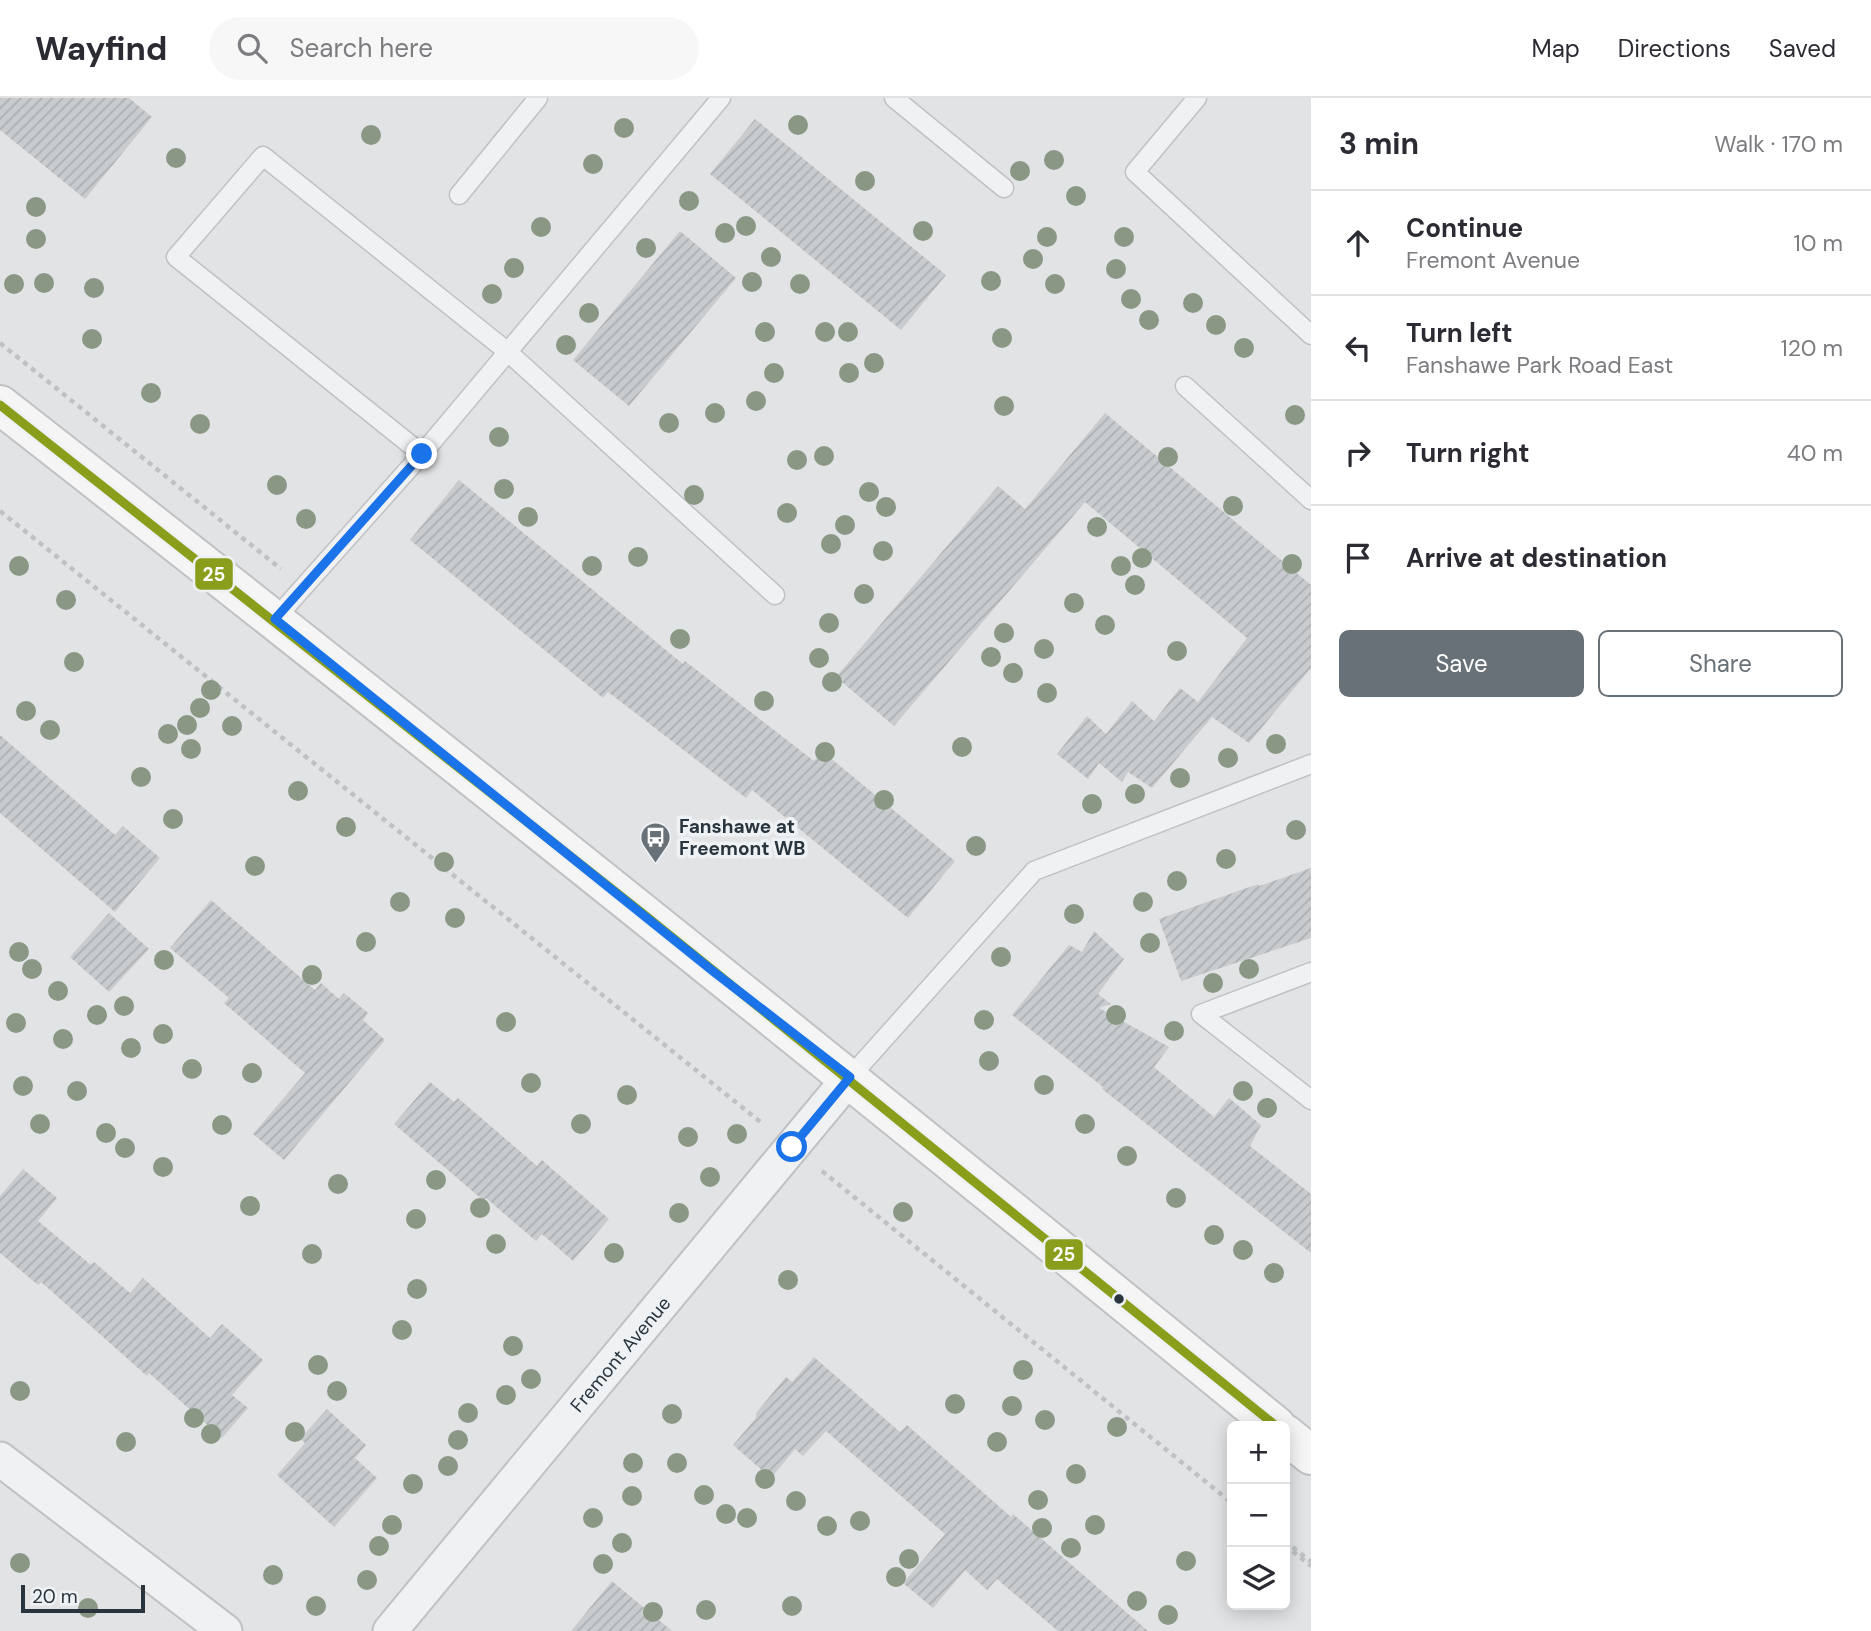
<!DOCTYPE html>
<meta charset="utf-8">
<style>
body{margin:0;font-family:"DM Sans",sans-serif;background:#f7f7f7;color:#2b2b33}
.controls{position:absolute;right:21px;bottom:21px;display:grid;overflow:hidden;border-radius:10px;box-shadow:0 4px 18px #0003}
.controls button{width:63px;height:63px;display:grid;place-items:center;padding:0;border:0;border-bottom:2px solid #e1e1e2;background:#fff;color:#2b2b33;font:35px sans-serif}
.scale{position:absolute;left:21px;bottom:18px;width:124px;box-sizing:border-box;padding-left:7px;border:4px solid #29343d;border-top:0;font-size:19px;line-height:24px;white-space:nowrap;color:#29343d;-webkit-text-stroke:5px #eef2f5;paint-order:stroke}
.stop{position:absolute;width:21px;height:21px;margin:-16px;border:5px solid #1a73e8;border-radius:50%;background:#fff}
.stop.end{background:#1a73e8;border-color:#fff;box-shadow:0 2px 7px #0008}
.list{margin:0;padding:0;list-style:none}
h2{display:flex;justify-content:space-between;align-items:center;height:91px;margin:0;padding:0 28px;font-size:30px}
h2 small{font-size:23px;font-weight:400;color:#7c7c81}
.list li{display:grid;grid-template-columns:46px 1fr auto;gap:21px;align-items:center;box-sizing:border-box;height:105px;padding:0 28px;border-top:2px solid #e1e1e2}
.list b{display:block;font-size:26px;white-space:nowrap}
.list p{margin:0;font-size:23px;white-space:nowrap;color:#7c7c81}
.list em{font-size:23px;font-style:normal;color:#7c7c81}
.actions{display:flex;gap:14px;padding:21px 28px}
.actions a{flex:1;padding:16px 0;border:2px solid #697178;border-radius:10px;text-align:center;font-size:24px;color:#697178}
.actions .main{background:#697178;color:#fff}
.icon{flex:none;width:38px;height:38px;fill:none;stroke:currentColor;stroke-width:2;stroke-linecap:round;stroke-linejoin:round}
.map{position:relative;flex:none;width:1311px;height:1533px;overflow:hidden}
header{display:flex;align-items:center;gap:42px;box-sizing:border-box;height:98px;padding:0 35px;background:#fff;border-bottom:2px solid #e1e1e2}
header strong{font-size:33px}
nav{display:flex;gap:38px;margin-inline-start:auto;font-size:24px}
.search{width:490px;height:63px;background:#f7f7f7;display:flex;align-items:center;gap:18px;box-sizing:border-box;padding:0 24px;border-radius:38px;color:#7c7c81;font-size:26px}
main{display:flex}
aside{flex:1;background:#fff}
.map>svg:first-child{display:block}
</style>
<header>
<strong>Wayfind</strong>
<div class="search"><svg class="icon" aria-label="search" viewBox="0 0 24 24"><circle cx="10" cy="10" r="6"/><path d="M15 15l6 6"/></svg>Search here</div>
<nav><a>Map</a><a>Directions</a><a>Saved</a></nav>
</header>
<main>
<div class="map">
<svg width="1311" height="1533" viewBox="0 0 1311 1533">
<defs>
<pattern id="building-hatch" width="6" height="6" patternUnits="userSpaceOnUse" patternTransform="scale(1.75)"><rect width="6" height="6" fill="#c9ccce"/><path d="M-1 1l2-2M0 6l6-6M5 7l2-2" fill="none" stroke="#adb0b2"/></pattern>
</defs>
<rect width="100%" height="100%" fill="#e1e3e5"/>
<!-- building -->
<path fill="url(#building-hatch)" d="M0 0H129L152 19 85 101 0 32Z
M755 21 946 177 901 232 710 76Z
M680 133 736 180 629 308 573 262Z
M1105 315 1311 487V570L1249 645 1212 619 1152 690 1128 674 1122 684 1099 665 1088 681 1057 656 1087 618 1106 636 1132 603 1154 623 1180 590 1198 604 1247 540 1085 404 894 628 836 579 998 388 1025 411Z
M459 382 683 566 685 563 814 663 822 653 955 763 908 820 752 692 746 700 608 594 603 600 410 442Z
M0 637 115 737 123 728 160 760 115 814 0 715Z
M1311 770V840L1181 883 1159 821 1258 786 1259 788Z
M211 802 315 892 321 885 339 901 344 895 368 915 363 922 385 942 284 1062 253 1036 305 975 224 905 229 900 170 850Z
M109 815 149 851 109 894 70 859Z
M1094 833 1124 861 1098 896 1111 906 1099 910 1169 949 1154 969 1214 1019 1229 1000 1261 1027 1250 1048 1311 1096V1155L1102 991 1103 989 1012 917 1069 847 1082 854Z
M430 984 454 1004 458 1000 537 1068 542 1062 609 1121 573 1163 542 1136 536 1143 486 1100 484 1103 394 1026Z
M23 1071 57 1100 38 1123 91 1167 94 1164 130 1195 143 1180 210 1240 222 1226 263 1262 232 1297 248 1310 222 1340 149 1275 147 1278 41 1184 38 1187 0 1155V1098Z
M814 1259 900 1334 907 1327 1011 1419 1013 1416 1148 1533H1058L997 1481 987 1492 965 1472 933 1510 903 1485 945 1436 826 1333 803 1358 795 1351 771 1380 733 1347 756 1320V1315L786 1279 792 1284Z
M327 1311 366 1347 355 1360 377 1380 334 1429 277 1377 305 1345 300 1341Z
M612 1483 672 1533H571Z"/>
<g fill="none" stroke-linecap="round" stroke-linejoin="round">
<defs>
<path id="service" d="M894 0 1004 90
M1197 0 1135 74 1311 237
M459 97 538 0
M1185 288 1311 402
M422 356 176 159 263 58 508 254 775 497
M275 521 422 356 721 0
M1311 874 1201 916 1311 1002
M850 979 1034 773 1311 666"/>
<path id="minor" d="M0 1361 225 1533
M390 1533 850 979"/>
<path id="secondary" d="M0 307C430 642 854 983 1276 1328
M1285 1336 1311 1357"/>
</defs>
<!-- service casing -->
<use href="#service" stroke="#bfc1c3" stroke-width="21"/>
<!-- minor casing -->
<use href="#minor" stroke="#bfc1c3" stroke-width="37"/>
<!-- secondary casing -->
<use href="#secondary" stroke="#bfc1c3" stroke-width="42"/>
<!-- path -->
<path stroke="#bfc2c4" stroke-width="4.5" stroke-dasharray="5 5" stroke-linecap="butt" d="M0 245 281 471
M0 413 763 1026
M822 1073 1232 1405
M1285 1443 1311 1464
M1285 1447 1311 1468"/>
<!-- service -->
<use href="#service" stroke="#f0f1f3" stroke-width="18"/>
<!-- minor -->
<use href="#minor" stroke="#f0f1f3" stroke-width="33"/>
<!-- secondary -->
<use href="#secondary" stroke="#f5f5f6" stroke-width="38"/>
<defs>
<path id="bus-1" d="M0 307 641 814 1276 1328"/>
</defs>
<!-- bus-1 casing -->
<use href="#bus-1" stroke="#eef2f5" stroke-width="14"/>
<!-- bus-1 -->
<use href="#bus-1" stroke="#8a9e1b" stroke-width="9"/>
</g>
<!-- trees -->
<g fill="#8a9785">
<circle cx="798" cy="27" r="10"/>
<circle cx="624" cy="30" r="10"/>
<circle cx="371" cy="37" r="10"/>
<circle cx="176" cy="60" r="10"/>
<circle cx="1054" cy="62" r="10"/>
<circle cx="593" cy="66" r="10"/>
<circle cx="1020" cy="73" r="10"/>
<circle cx="865" cy="83" r="10"/>
<circle cx="1076" cy="98" r="10"/>
<circle cx="689" cy="103" r="10"/>
<circle cx="36" cy="109" r="10"/>
<circle cx="746" cy="128" r="10"/>
<circle cx="541" cy="129" r="10"/>
<circle cx="923" cy="133" r="10"/>
<circle cx="725" cy="135" r="10"/>
<circle cx="1047" cy="139" r="10"/>
<circle cx="1124" cy="139" r="10"/>
<circle cx="36" cy="141" r="10"/>
<circle cx="646" cy="150" r="10"/>
<circle cx="771" cy="159" r="10"/>
<circle cx="1033" cy="161" r="10"/>
<circle cx="514" cy="170" r="10"/>
<circle cx="1116" cy="171" r="10"/>
<circle cx="991" cy="183" r="10"/>
<circle cx="752" cy="184" r="10"/>
<circle cx="44" cy="185" r="10"/>
<circle cx="14" cy="186" r="10"/>
<circle cx="800" cy="186" r="10"/>
<circle cx="1055" cy="186" r="10"/>
<circle cx="94" cy="190" r="10"/>
<circle cx="492" cy="196" r="10"/>
<circle cx="1131" cy="201" r="10"/>
<circle cx="1193" cy="205" r="10"/>
<circle cx="589" cy="215" r="10"/>
<circle cx="1149" cy="222" r="10"/>
<circle cx="1216" cy="227" r="10"/>
<circle cx="765" cy="234" r="10"/>
<circle cx="825" cy="234" r="10"/>
<circle cx="848" cy="234" r="10"/>
<circle cx="1002" cy="240" r="10"/>
<circle cx="92" cy="241" r="10"/>
<circle cx="566" cy="247" r="10"/>
<circle cx="1244" cy="250" r="10"/>
<circle cx="874" cy="265" r="10"/>
<circle cx="774" cy="275" r="10"/>
<circle cx="849" cy="275" r="10"/>
<circle cx="151" cy="295" r="10"/>
<circle cx="756" cy="303" r="10"/>
<circle cx="1004" cy="308" r="10"/>
<circle cx="715" cy="315" r="10"/>
<circle cx="1295" cy="317" r="10"/>
<circle cx="669" cy="325" r="10"/>
<circle cx="200" cy="326" r="10"/>
<circle cx="499" cy="339" r="10"/>
<circle cx="824" cy="358" r="10"/>
<circle cx="1168" cy="359" r="10"/>
<circle cx="797" cy="362" r="10"/>
<circle cx="277" cy="387" r="10"/>
<circle cx="504" cy="391" r="10"/>
<circle cx="869" cy="394" r="10"/>
<circle cx="694" cy="397" r="10"/>
<circle cx="1233" cy="408" r="10"/>
<circle cx="886" cy="409" r="10"/>
<circle cx="787" cy="415" r="10"/>
<circle cx="528" cy="419" r="10"/>
<circle cx="306" cy="421" r="10"/>
<circle cx="845" cy="427" r="10"/>
<circle cx="1097" cy="429" r="10"/>
<circle cx="831" cy="446" r="10"/>
<circle cx="883" cy="453" r="10"/>
<circle cx="638" cy="459" r="10"/>
<circle cx="1142" cy="460" r="10"/>
<circle cx="1292" cy="466" r="10"/>
<circle cx="19" cy="468" r="10"/>
<circle cx="592" cy="468" r="10"/>
<circle cx="1121" cy="468" r="10"/>
<circle cx="1135" cy="487" r="10"/>
<circle cx="864" cy="496" r="10"/>
<circle cx="66" cy="502" r="10"/>
<circle cx="1074" cy="505" r="10"/>
<circle cx="829" cy="525" r="10"/>
<circle cx="1105" cy="527" r="10"/>
<circle cx="1004" cy="535" r="10"/>
<circle cx="680" cy="541" r="10"/>
<circle cx="1044" cy="551" r="10"/>
<circle cx="1177" cy="553" r="10"/>
<circle cx="991" cy="559" r="10"/>
<circle cx="819" cy="560" r="10"/>
<circle cx="74" cy="564" r="10"/>
<circle cx="1013" cy="575" r="10"/>
<circle cx="832" cy="584" r="10"/>
<circle cx="211" cy="592" r="10"/>
<circle cx="1047" cy="595" r="10"/>
<circle cx="764" cy="603" r="10"/>
<circle cx="200" cy="610" r="10"/>
<circle cx="26" cy="613" r="10"/>
<circle cx="187" cy="627" r="10"/>
<circle cx="232" cy="628" r="10"/>
<circle cx="50" cy="632" r="10"/>
<circle cx="168" cy="636" r="10"/>
<circle cx="1276" cy="646" r="10"/>
<circle cx="962" cy="649" r="10"/>
<circle cx="191" cy="651" r="10"/>
<circle cx="825" cy="654" r="10"/>
<circle cx="1228" cy="660" r="10"/>
<circle cx="141" cy="679" r="10"/>
<circle cx="1180" cy="680" r="10"/>
<circle cx="298" cy="693" r="10"/>
<circle cx="1135" cy="696" r="10"/>
<circle cx="884" cy="702" r="10"/>
<circle cx="1092" cy="706" r="10"/>
<circle cx="173" cy="721" r="10"/>
<circle cx="346" cy="729" r="10"/>
<circle cx="1296" cy="732" r="10"/>
<circle cx="976" cy="748" r="10"/>
<circle cx="1226" cy="761" r="10"/>
<circle cx="444" cy="764" r="10"/>
<circle cx="255" cy="768" r="10"/>
<circle cx="1177" cy="783" r="10"/>
<circle cx="400" cy="804" r="10"/>
<circle cx="1143" cy="804" r="10"/>
<circle cx="1074" cy="816" r="10"/>
<circle cx="455" cy="820" r="10"/>
<circle cx="366" cy="844" r="10"/>
<circle cx="1150" cy="845" r="10"/>
<circle cx="19" cy="854" r="10"/>
<circle cx="1001" cy="859" r="10"/>
<circle cx="164" cy="862" r="10"/>
<circle cx="32" cy="871" r="10"/>
<circle cx="1249" cy="871" r="10"/>
<circle cx="312" cy="877" r="10"/>
<circle cx="1213" cy="885" r="10"/>
<circle cx="58" cy="893" r="10"/>
<circle cx="124" cy="908" r="10"/>
<circle cx="97" cy="917" r="10"/>
<circle cx="1116" cy="917" r="10"/>
<circle cx="984" cy="922" r="10"/>
<circle cx="506" cy="924" r="10"/>
<circle cx="16" cy="925" r="10"/>
<circle cx="1174" cy="933" r="10"/>
<circle cx="163" cy="936" r="10"/>
<circle cx="63" cy="941" r="10"/>
<circle cx="131" cy="950" r="10"/>
<circle cx="989" cy="963" r="10"/>
<circle cx="192" cy="971" r="10"/>
<circle cx="252" cy="975" r="10"/>
<circle cx="531" cy="985" r="10"/>
<circle cx="1044" cy="987" r="10"/>
<circle cx="23" cy="988" r="10"/>
<circle cx="77" cy="993" r="10"/>
<circle cx="1243" cy="993" r="10"/>
<circle cx="627" cy="997" r="10"/>
<circle cx="1267" cy="1010" r="10"/>
<circle cx="40" cy="1026" r="10"/>
<circle cx="581" cy="1026" r="10"/>
<circle cx="1085" cy="1026" r="10"/>
<circle cx="222" cy="1027" r="10"/>
<circle cx="106" cy="1035" r="10"/>
<circle cx="737" cy="1036" r="10"/>
<circle cx="688" cy="1039" r="10"/>
<circle cx="125" cy="1050" r="10"/>
<circle cx="1127" cy="1058" r="10"/>
<circle cx="163" cy="1069" r="10"/>
<circle cx="710" cy="1079" r="10"/>
<circle cx="436" cy="1082" r="10"/>
<circle cx="338" cy="1086" r="10"/>
<circle cx="1176" cy="1100" r="10"/>
<circle cx="250" cy="1108" r="10"/>
<circle cx="480" cy="1110" r="10"/>
<circle cx="903" cy="1114" r="10"/>
<circle cx="679" cy="1115" r="10"/>
<circle cx="416" cy="1121" r="10"/>
<circle cx="1214" cy="1137" r="10"/>
<circle cx="496" cy="1146" r="10"/>
<circle cx="1243" cy="1152" r="10"/>
<circle cx="614" cy="1155" r="10"/>
<circle cx="312" cy="1156" r="10"/>
<circle cx="1274" cy="1175" r="10"/>
<circle cx="788" cy="1182" r="10"/>
<circle cx="417" cy="1191" r="10"/>
<circle cx="402" cy="1232" r="10"/>
<circle cx="513" cy="1248" r="10"/>
<circle cx="318" cy="1267" r="10"/>
<circle cx="1023" cy="1272" r="10"/>
<circle cx="531" cy="1281" r="10"/>
<circle cx="20" cy="1293" r="10"/>
<circle cx="337" cy="1293" r="10"/>
<circle cx="506" cy="1297" r="10"/>
<circle cx="955" cy="1306" r="10"/>
<circle cx="1012" cy="1308" r="10"/>
<circle cx="468" cy="1315" r="10"/>
<circle cx="672" cy="1316" r="10"/>
<circle cx="194" cy="1320" r="10"/>
<circle cx="1045" cy="1322" r="10"/>
<circle cx="1117" cy="1329" r="10"/>
<circle cx="295" cy="1334" r="10"/>
<circle cx="211" cy="1336" r="10"/>
<circle cx="458" cy="1342" r="10"/>
<circle cx="126" cy="1344" r="10"/>
<circle cx="997" cy="1344" r="10"/>
<circle cx="633" cy="1365" r="10"/>
<circle cx="677" cy="1365" r="10"/>
<circle cx="448" cy="1368" r="10"/>
<circle cx="1076" cy="1376" r="10"/>
<circle cx="765" cy="1381" r="10"/>
<circle cx="413" cy="1386" r="10"/>
<circle cx="704" cy="1397" r="10"/>
<circle cx="632" cy="1398" r="10"/>
<circle cx="1038" cy="1402" r="10"/>
<circle cx="796" cy="1403" r="10"/>
<circle cx="726" cy="1416" r="10"/>
<circle cx="593" cy="1420" r="10"/>
<circle cx="747" cy="1420" r="10"/>
<circle cx="860" cy="1423" r="10"/>
<circle cx="392" cy="1427" r="10"/>
<circle cx="1095" cy="1427" r="10"/>
<circle cx="827" cy="1428" r="10"/>
<circle cx="1042" cy="1430" r="10"/>
<circle cx="622" cy="1445" r="10"/>
<circle cx="379" cy="1448" r="10"/>
<circle cx="1071" cy="1450" r="10"/>
<circle cx="909" cy="1461" r="10"/>
<circle cx="1186" cy="1463" r="10"/>
<circle cx="20" cy="1465" r="10"/>
<circle cx="603" cy="1466" r="10"/>
<circle cx="273" cy="1477" r="10"/>
<circle cx="896" cy="1479" r="10"/>
<circle cx="367" cy="1482" r="10"/>
<circle cx="1137" cy="1503" r="10"/>
<circle cx="316" cy="1508" r="10"/>
<circle cx="792" cy="1508" r="10"/>
<circle cx="88" cy="1510" r="10"/>
<circle cx="706" cy="1512" r="10"/>
<circle cx="653" cy="1514" r="10"/>
<circle cx="1168" cy="1517" r="10"/>
</g>
<g fill="none" stroke-linecap="round" stroke-linejoin="round">
<!-- route -->
<path stroke="#1a73e8" stroke-width="9" d="M422 356 275 521 714 874 850 979 792 1049"/>
</g>
<!-- icons -->
<defs>
<symbol id="bus-pin" viewBox="-11 -11 22 30"><path d="M0 17L-7.5 6A9.5 9.5 0 1 1 7.5 6Z" fill="#697178" stroke="#eef2f5"/><path d="M-5-6H5V4H4V6H2V4H-2V6H-4V4H-5ZM-3.5-4V0h7V-4ZM-3.5 1.2v1.5H-2V1.2ZM2 1.2v1.5H3.5V1.2Z" fill="#fff"/></symbol>
</defs>
<g fill-rule="evenodd">
<use href="#bus-pin" x="638" y="722" width="35" height="47"/>
</g>
<!-- markers -->
<circle fill="#29343d" stroke="#eef2f5" stroke-width="2.5" cx="1119" cy="1201" r="6"/>
<g text-anchor="middle" stroke-width="7" stroke-linejoin="round" paint-order="stroke">
<!-- poi labels -->
<g font-size="19" font-weight="bold" fill="#29343d" stroke="#eef2f5" text-anchor="start">
<text x="679" y="735">Fanshawe at<tspan x="679" dy="22">Freemont WB</tspan></text>
</g>
<!-- street labels -->
<g font-size="19" fill="#29343d" stroke="#eef2f5">
<text transform="translate(620 1256) rotate(-50)" y="7">Fremont Avenue</text>
</g>
</g>
<g stroke="#eef2f5" stroke-width="2.5">
<rect x="194" y="459" width="40" height="34" rx="7" fill="#8a9e1b"/>
<rect x="1044" y="1140" width="40" height="33" rx="7" fill="#8a9e1b"/>
</g>
<g font-size="19" text-anchor="middle" font-weight="bold" fill="#fff">
<text x="214" y="483">25</text>
<text x="1064" y="1163">25</text>
</g>
</svg>
<div class="controls">
<button>+</button>
<button>−</button>
<button><svg class="icon" aria-label="layers" viewBox="0 0 24 24"><path d="M12 4l9 5-9 5-9-5zM3 14l9 5 9-5"/></svg></button>
</div>
<div class="scale">20 m</div>
<div class="stop" style="left:792px;top:1049px"></div>
<div class="stop end" style="left:422px;top:356px"></div>
</div>
<aside>
<h2>3 min<small>Walk · 170 m</small></h2>
<ul class="list">
<li><svg class="icon" aria-label="ahead" viewBox="0 0 24 24"><path d="M12 20V5M6 11l6-6 6 6"/></svg><div><b>Continue</b><p>Fremont Avenue</p></div><em>10 m</em></li>
<li><svg class="icon" aria-label="left" viewBox="0 0 24 24"><path d="M17 20v-9H6M10 6l-5 5 5 5"/></svg><div><b>Turn left</b><p>Fanshawe Park Road East</p></div><em>120 m</em></li>
<li><svg class="icon" aria-label="right" viewBox="0 0 24 24"><path d="M7 20v-9h11M14 6l5 5-5 5"/></svg><div><b>Turn right</b></div><em>40 m</em></li>
<li><svg class="icon" aria-label="arrive" viewBox="0 0 24 24"><path d="M6 21V4h12l-3 4 3 4H6"/></svg><div><b>Arrive at destination</b></div></li>
</ul>
<div class="actions"><a class="main">Save</a><a>Share</a></div>
</aside>
</main>
